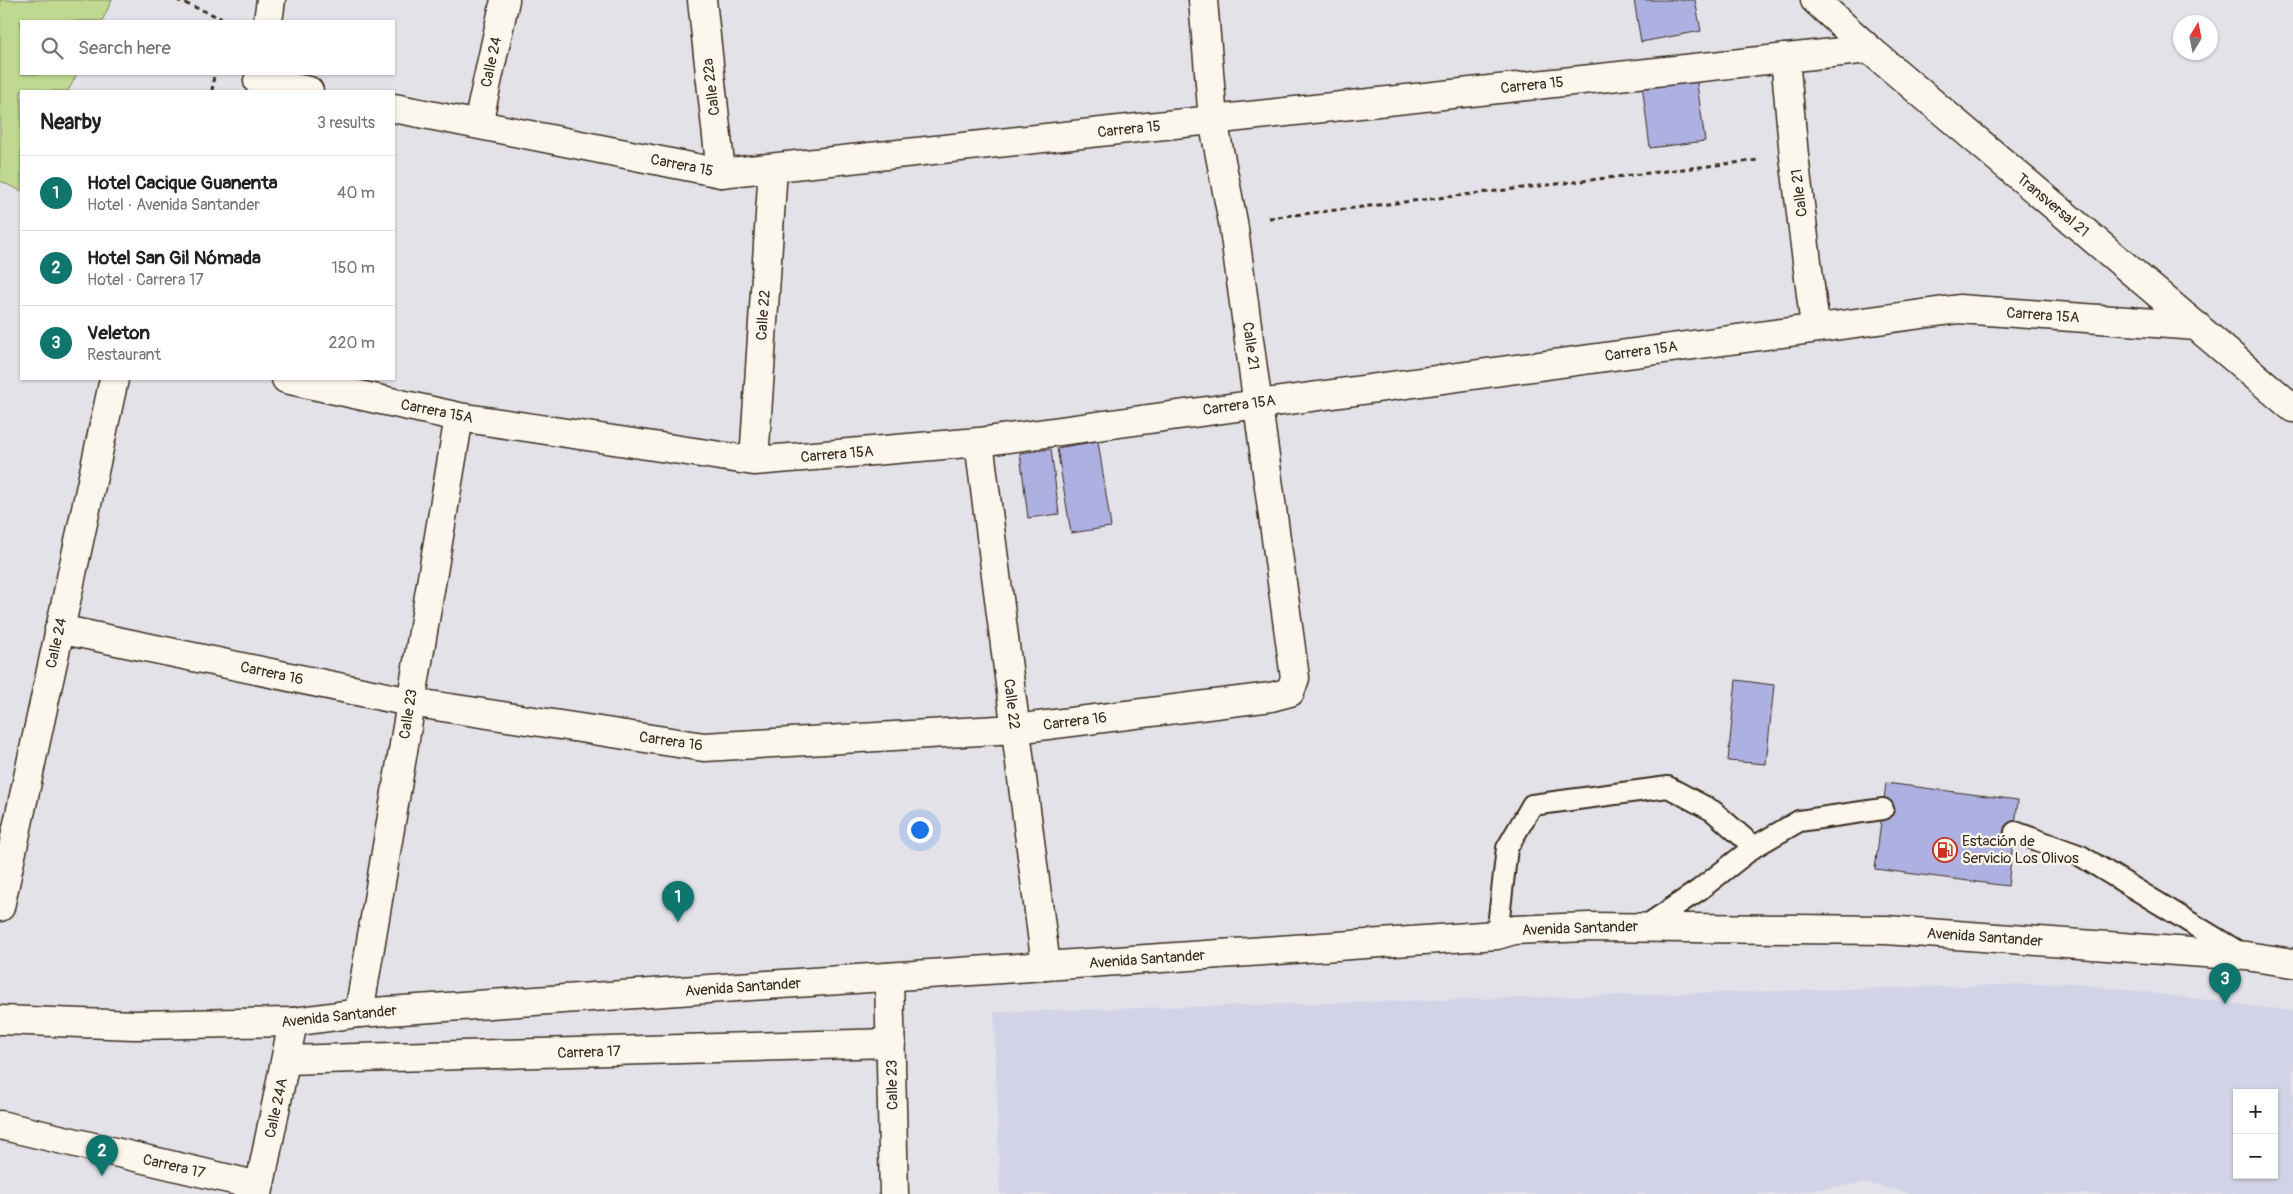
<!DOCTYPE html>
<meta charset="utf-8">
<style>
body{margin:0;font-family:Pangolin,sans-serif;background:#f6f6f6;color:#202124}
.controls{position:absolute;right:15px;bottom:15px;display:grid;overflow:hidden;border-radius:0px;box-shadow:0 1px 4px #0004}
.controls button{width:45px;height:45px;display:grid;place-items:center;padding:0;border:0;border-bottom:1px solid #e0e0e0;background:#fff;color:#202124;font:25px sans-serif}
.compass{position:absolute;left:2173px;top:15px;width:45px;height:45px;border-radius:50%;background:#fff;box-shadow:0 1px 4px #0004;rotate:10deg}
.you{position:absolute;left:919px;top:829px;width:18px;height:18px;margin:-12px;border:4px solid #fff;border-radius:50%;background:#1a73e8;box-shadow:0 0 0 8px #1a73e833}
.badge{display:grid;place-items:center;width:32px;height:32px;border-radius:50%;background:#0f766e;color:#fff;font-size:16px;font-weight:700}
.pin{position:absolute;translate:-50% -41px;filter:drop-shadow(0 1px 2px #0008)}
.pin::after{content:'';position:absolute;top:26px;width:18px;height:15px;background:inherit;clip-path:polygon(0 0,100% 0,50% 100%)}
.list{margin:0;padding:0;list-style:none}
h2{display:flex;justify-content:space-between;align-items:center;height:65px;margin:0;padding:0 20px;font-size:21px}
h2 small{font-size:16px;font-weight:400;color:#757577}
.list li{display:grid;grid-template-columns:32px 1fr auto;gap:15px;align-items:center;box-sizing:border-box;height:75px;padding:0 20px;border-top:1px solid #e0e0e0}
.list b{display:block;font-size:19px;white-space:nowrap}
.list p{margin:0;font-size:16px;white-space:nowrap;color:#757577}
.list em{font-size:16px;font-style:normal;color:#757577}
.icon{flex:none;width:28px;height:28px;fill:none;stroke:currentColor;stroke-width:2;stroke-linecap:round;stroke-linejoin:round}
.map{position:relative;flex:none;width:2293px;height:1194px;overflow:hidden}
.search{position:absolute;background:#fff;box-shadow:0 1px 4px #0004;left:20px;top:20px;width:375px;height:55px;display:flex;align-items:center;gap:12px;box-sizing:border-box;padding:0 18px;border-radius:0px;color:#757577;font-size:19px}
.panel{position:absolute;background:#fff;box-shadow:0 1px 4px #0004;left:20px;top:90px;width:375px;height:290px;border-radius:0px}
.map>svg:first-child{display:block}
</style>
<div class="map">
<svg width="2293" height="1194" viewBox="0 0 2293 1194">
<rect width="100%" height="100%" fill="#e3e2e9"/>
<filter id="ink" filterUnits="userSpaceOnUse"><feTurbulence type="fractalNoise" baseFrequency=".02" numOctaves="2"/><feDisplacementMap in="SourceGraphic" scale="10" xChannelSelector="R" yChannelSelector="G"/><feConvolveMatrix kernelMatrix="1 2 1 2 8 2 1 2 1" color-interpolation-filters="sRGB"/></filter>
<g filter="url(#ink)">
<!-- built -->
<path fill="#d2d3e7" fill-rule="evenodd" d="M2073 983 2293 1011V1194H1913L1864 1183 1788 1194H1000L994 1012ZM2237 1093H2274V1175H2237Z"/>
<!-- green -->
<path fill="#bfd991" stroke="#7d8258" d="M0 0H112L102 21H21V74H77L68 91H21V191L0 181Z"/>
<!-- building -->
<path fill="#acb1e1" stroke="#3b2a1e" d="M1634 0H1695L1701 31 1641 42Z
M1696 77 1705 141 1650 148 1642 84Z
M1098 441 1111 527 1071 533 1057 448Z
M1051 449 1059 514 1028 518 1020 453Z
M1736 680 1774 685 1766 764 1728 761Z
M1886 783 2018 800 2008 886 1875 869Z"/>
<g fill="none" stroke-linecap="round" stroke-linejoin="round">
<defs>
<path id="service" d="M2015 832 2081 856 2242 954
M1644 927 1699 890 1754 847 1799 821 1883 809
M1497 935 1507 848 1532 805 1668 787 1713 811 1754 847"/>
<path id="pedestrian" d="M702 0 721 173
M1785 58 1794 156 1815 327
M478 124 505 0
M286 1060 891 1043
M0 1125 259 1186"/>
<path id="minor" d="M1815 0 1869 49 2293 408
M268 21 271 0
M258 81 309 91
M394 108 721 173 1869 49
M286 379 459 417 754 461 979 442 1959 309 2197 326
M979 442 1046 966
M754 461 773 168
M59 629 410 702 704 747 1015 729 1271 697 1290 692 1295 678 1233 222 1213 120 1203 0
M0 907 114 379
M889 977 894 1194
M359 1013 459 417
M258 1194 293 1022"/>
<path id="trunk" d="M0 1020 135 1025 293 1022 359 1013 1497 935 1514 930 1589 927 1886 930 2246 956 2293 963"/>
</defs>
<!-- service casing -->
<use href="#service" stroke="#3b2a1e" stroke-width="24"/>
<!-- pedestrian casing -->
<use href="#pedestrian" stroke="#3b2a1e" stroke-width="31"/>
<!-- minor casing -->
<use href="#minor" stroke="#3b2a1e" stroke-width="31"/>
<!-- trunk casing -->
<use href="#trunk" stroke="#3b2a1e" stroke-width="31"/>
<!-- path -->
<path stroke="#3b2a1e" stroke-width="3" stroke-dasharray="5 4" stroke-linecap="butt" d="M177 0 221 18V21
M212 91 214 74
M1269 218 1759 160"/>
<!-- service -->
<use href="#service" stroke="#fbf7ec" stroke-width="20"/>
<!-- pedestrian -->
<use href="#pedestrian" stroke="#fbf7ec" stroke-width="28"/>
<!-- minor -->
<use href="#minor" stroke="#fbf7ec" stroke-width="28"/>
<!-- trunk -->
<use href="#trunk" stroke="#fbf7ec" stroke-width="28"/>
</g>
</g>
<!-- icons -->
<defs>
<symbol id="fuel-ring" viewBox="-11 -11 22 22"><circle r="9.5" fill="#fbf7ec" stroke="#c8321e" stroke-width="1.5"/><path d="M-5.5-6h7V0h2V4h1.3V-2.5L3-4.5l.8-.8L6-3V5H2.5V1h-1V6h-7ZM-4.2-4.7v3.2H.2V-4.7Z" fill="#c8321e"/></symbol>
</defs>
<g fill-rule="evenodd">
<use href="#fuel-ring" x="1931" y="836" width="28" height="28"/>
</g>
<g text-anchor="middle" stroke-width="4.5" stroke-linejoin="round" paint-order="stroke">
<!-- street labels -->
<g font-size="15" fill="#3b2a1e" stroke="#fbf7ec">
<text transform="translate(491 62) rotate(-78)" y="5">Calle 24</text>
<text transform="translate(1532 85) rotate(-6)" y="5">Carrera 15</text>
<text transform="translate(711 87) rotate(-97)" y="5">Calle 22a</text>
<text transform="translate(1129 129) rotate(-6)" y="5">Carrera 15</text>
<text transform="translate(682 165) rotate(11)" y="5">Carrera 15</text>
<text transform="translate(1799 193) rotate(-97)" y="5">Calle 21</text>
<text transform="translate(2053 205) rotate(40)" y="5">Transversal 21</text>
<text transform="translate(763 315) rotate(-86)" y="5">Calle 22</text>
<text transform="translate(2043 315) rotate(4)" y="5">Carrera 15A</text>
<text transform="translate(1251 346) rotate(82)" y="5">Calle 21</text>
<text transform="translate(1641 351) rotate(-8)" y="5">Carrera 15A</text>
<text transform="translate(1239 405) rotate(-8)" y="5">Carrera 15A</text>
<text transform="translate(437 411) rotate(11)" y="5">Carrera 15A</text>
<text transform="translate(837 454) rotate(-5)" y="5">Carrera 15A</text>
<text transform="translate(56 643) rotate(-78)" y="5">Calle 24</text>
<text transform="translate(272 673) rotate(12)" y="5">Carrera 16</text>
<text transform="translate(1012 704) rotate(83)" y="5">Calle 22</text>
<text transform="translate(408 714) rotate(-81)" y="5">Calle 23</text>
<text transform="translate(1075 721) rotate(-7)" y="5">Carrera 16</text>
<text transform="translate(671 741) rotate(8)" y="5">Carrera 16</text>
<text transform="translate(1580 928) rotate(-2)" y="5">Avenida Santander</text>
<text transform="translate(1985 937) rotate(4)" y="5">Avenida Santander</text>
<text transform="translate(1147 959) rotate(-4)" y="5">Avenida Santander</text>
<text transform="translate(743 987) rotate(-4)" y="5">Avenida Santander</text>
<text transform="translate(339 1016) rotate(-6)" y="5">Avenida Santander</text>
<text transform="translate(589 1052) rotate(-2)" y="5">Carrera 17</text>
<text transform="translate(892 1085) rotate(-91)" y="5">Calle 23</text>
<text transform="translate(276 1108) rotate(-78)" y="5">Calle 24A</text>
<text transform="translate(174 1166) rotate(13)" y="5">Carrera 17</text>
</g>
<!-- poi labels -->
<g font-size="15" fill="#3b2a1e" stroke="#fbf7ec" text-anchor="start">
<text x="1962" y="846">Estación de<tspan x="1962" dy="17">Servicio Los Olivos</tspan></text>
</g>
</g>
</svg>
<div class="controls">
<button>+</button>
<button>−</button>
</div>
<svg class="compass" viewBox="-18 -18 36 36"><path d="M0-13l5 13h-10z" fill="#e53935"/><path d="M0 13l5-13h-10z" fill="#757577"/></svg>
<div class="you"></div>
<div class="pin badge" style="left:678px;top:922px">1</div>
<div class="pin badge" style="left:102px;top:1176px">2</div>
<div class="pin badge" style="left:2225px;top:1004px">3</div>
<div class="search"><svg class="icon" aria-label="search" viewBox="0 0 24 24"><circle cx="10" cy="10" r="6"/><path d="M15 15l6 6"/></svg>Search here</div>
<section class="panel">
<h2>Nearby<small>3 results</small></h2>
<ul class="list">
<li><span class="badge">1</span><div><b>Hotel Cacique Guanenta</b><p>Hotel · Avenida Santander</p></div><em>40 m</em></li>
<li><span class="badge">2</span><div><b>Hotel San Gil Nómada</b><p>Hotel · Carrera 17</p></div><em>150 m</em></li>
<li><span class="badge">3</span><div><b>Veleton</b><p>Restaurant</p></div><em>220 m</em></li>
</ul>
</section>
</div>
